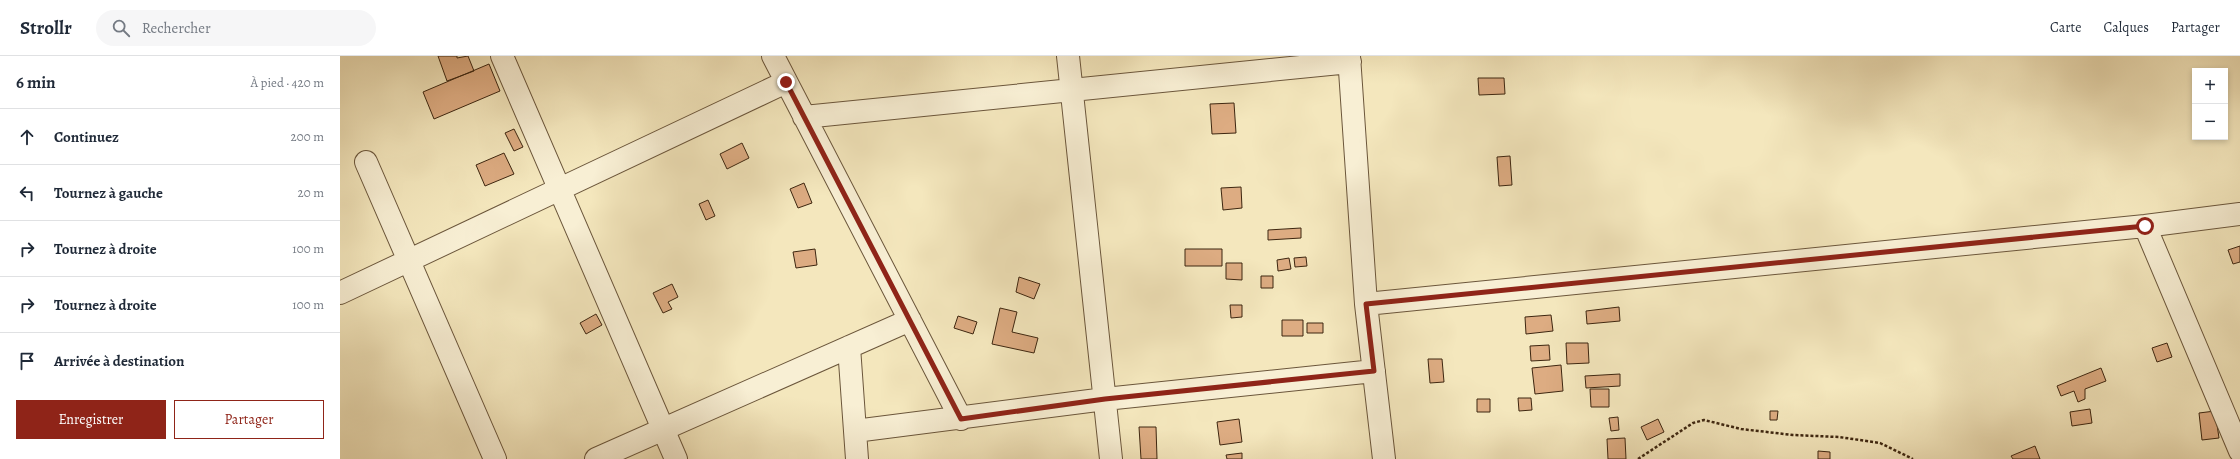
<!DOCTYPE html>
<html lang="fr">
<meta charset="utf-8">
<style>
body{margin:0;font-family:Alegreya,serif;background:#f6f6f7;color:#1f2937}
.controls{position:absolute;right:12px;top:12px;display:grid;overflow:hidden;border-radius:0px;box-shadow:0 2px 6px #0003}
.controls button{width:36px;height:36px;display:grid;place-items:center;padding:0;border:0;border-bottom:1px solid #e0e1e3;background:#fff;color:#1f2937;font:20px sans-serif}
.stop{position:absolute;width:12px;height:12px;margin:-9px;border:3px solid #8f2418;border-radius:50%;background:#fff}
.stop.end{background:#8f2418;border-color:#fff;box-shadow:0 1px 4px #0008}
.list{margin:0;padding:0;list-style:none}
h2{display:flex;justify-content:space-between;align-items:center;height:52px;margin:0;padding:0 16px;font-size:17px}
h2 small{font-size:13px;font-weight:400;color:#747a83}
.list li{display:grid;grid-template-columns:26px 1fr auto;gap:12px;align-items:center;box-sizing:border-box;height:56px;padding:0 16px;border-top:1px solid #e0e1e3}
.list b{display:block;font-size:15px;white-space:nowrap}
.list em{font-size:13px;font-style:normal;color:#747a83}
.actions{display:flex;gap:8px;padding:12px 16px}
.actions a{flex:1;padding:9px 0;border:1px solid #8f2418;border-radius:0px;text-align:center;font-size:14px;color:#8f2418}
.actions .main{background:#8f2418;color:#fff}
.icon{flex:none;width:22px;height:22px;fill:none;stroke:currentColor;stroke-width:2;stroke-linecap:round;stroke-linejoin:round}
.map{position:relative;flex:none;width:1900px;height:403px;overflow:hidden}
header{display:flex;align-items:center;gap:24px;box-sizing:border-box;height:56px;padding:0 20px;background:#fff;border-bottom:1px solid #e0e1e3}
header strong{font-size:19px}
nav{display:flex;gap:22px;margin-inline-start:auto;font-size:14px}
.search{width:280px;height:36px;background:#f6f6f7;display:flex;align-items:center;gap:10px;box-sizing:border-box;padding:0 14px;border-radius:22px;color:#747a83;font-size:15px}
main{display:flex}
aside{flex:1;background:#fff}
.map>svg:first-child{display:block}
</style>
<header>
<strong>Strollr</strong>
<div class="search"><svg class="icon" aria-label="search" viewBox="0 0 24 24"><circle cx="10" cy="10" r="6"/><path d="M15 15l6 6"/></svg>Rechercher</div>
<nav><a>Carte</a><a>Calques</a><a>Partager</a></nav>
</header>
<main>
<aside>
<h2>6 min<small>À pied · 420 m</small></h2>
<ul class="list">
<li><svg class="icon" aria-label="ahead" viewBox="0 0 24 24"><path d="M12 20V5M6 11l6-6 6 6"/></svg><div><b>Continuez</b></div><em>200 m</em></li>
<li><svg class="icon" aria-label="left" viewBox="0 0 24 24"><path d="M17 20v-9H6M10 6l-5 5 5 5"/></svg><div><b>Tournez à gauche</b></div><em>20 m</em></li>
<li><svg class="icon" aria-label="right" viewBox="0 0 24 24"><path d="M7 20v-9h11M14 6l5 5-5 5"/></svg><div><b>Tournez à droite</b></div><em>100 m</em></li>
<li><svg class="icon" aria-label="right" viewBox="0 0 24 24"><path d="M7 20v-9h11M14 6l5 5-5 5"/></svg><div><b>Tournez à droite</b></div><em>100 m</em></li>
<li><svg class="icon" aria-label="arrive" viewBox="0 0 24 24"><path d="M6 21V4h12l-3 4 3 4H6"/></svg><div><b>Arrivée à destination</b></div></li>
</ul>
<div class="actions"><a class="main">Enregistrer</a><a>Partager</a></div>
</aside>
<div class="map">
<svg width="1900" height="403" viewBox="0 0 1900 403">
<rect width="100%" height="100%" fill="#f4e7bd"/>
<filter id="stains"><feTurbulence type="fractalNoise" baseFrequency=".005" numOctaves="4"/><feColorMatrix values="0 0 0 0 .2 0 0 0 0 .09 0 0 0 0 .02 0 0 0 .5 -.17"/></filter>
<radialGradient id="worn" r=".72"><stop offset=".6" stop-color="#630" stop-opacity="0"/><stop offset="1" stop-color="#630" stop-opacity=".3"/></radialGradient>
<!-- building -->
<path fill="#ddac82" stroke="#3d2610" d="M98 0H117V2L128 0 134 15 107 25Z
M149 8 160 35 94 63 83 36Z
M1138 22H1164L1165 38 1139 39Z
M894 47 896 77 872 78 870 48Z
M174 73 183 91 174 95 165 77Z
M402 87 409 102 387 113 380 98Z
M164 97 174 118 145 130 136 109Z
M1170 100 1172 129 1159 130 1157 101Z
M464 127 472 147 458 152 450 133Z
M901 131 902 152 883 154 881 132Z
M368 144 375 160 366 164 359 148Z
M961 172V182L928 184V174Z
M1900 190V206L1893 208 1888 194Z
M475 193 477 209 456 212 453 196Z
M845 193H882V210H845Z
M966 201 967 210 955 211 954 202Z
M949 202 951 213 938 215 937 204Z
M886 207H902V224L886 223Z
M921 220H933V232H921Z
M679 221 700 228 694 243 676 236Z
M332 228 338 241 328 246 332 253 323 257 313 237Z
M890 249H902V261L891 262Z
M1279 251 1280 265 1247 268 1246 255Z
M660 252 677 256 672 276 698 282 694 297 652 288Z
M256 258 262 269 246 278 240 267Z
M1211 259 1213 275 1186 278 1185 261Z
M618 260 637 266 633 278 614 272Z
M942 264H963V280H942Z
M967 267H983V277H967Z
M1226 287H1248L1249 307 1227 308Z
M1827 287 1832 301 1817 306 1812 292Z
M1209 289 1210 304 1191 305 1190 290Z
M1088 303H1102L1104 326 1090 327Z
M1221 309 1223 335 1195 338 1192 312Z
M1761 312 1766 325 1745 333V343L1738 346 1734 335 1721 340 1717 330Z
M1280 318V330L1246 332 1245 320Z
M1250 333H1269V351H1251Z
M1178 342H1191L1192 354 1179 355Z
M1137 343H1150V356H1137Z
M1750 353 1752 367 1732 370 1730 356Z
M1430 355H1438L1437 364H1430Z
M1875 355 1879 382 1862 384 1859 357Z
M1278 361 1279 374 1271 375 1269 362Z
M899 363 902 386 880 389 877 366Z
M1318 363 1324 376 1307 384 1301 371Z
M799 371H816L817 403H801Z
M1285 382 1286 403H1268L1267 383Z
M1695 390 1700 403H1673L1671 400Z
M1478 395 1490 396V403H1478Z
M902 397V403H887L886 399Z"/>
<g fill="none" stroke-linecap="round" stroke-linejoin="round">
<defs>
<path id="street" d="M162 0 336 403
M433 0 621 363
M728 0 771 403
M1009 0 1026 248 1044 403
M464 61 1010 6
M26 106 155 403
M1805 170 1900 395
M0 237 446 26
M1026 248 1805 170 1900 158
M509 291 517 403
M515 375 765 343 1034 315
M256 403 570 264"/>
</defs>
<!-- street casing -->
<use href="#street" stroke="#6b563b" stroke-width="24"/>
<!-- path -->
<path stroke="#3d2610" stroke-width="2.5" stroke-dasharray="3 2" stroke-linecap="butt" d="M1298 403 1353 367 1364 364 1401 373 1453 379 1499 381 1540 387 1573 403"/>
<!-- street -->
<use href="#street" stroke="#f8efd4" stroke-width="22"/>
</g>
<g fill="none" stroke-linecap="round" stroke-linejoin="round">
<!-- route -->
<path stroke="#8f2418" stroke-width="5" d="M446 26 621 363 765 343 1034 315 1026 248 1805 170"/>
</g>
<rect width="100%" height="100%" filter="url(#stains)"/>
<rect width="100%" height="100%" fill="url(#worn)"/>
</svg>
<div class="controls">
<button>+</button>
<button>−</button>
</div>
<div class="stop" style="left:1805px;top:170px"></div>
<div class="stop end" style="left:446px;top:26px"></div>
</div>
</main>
